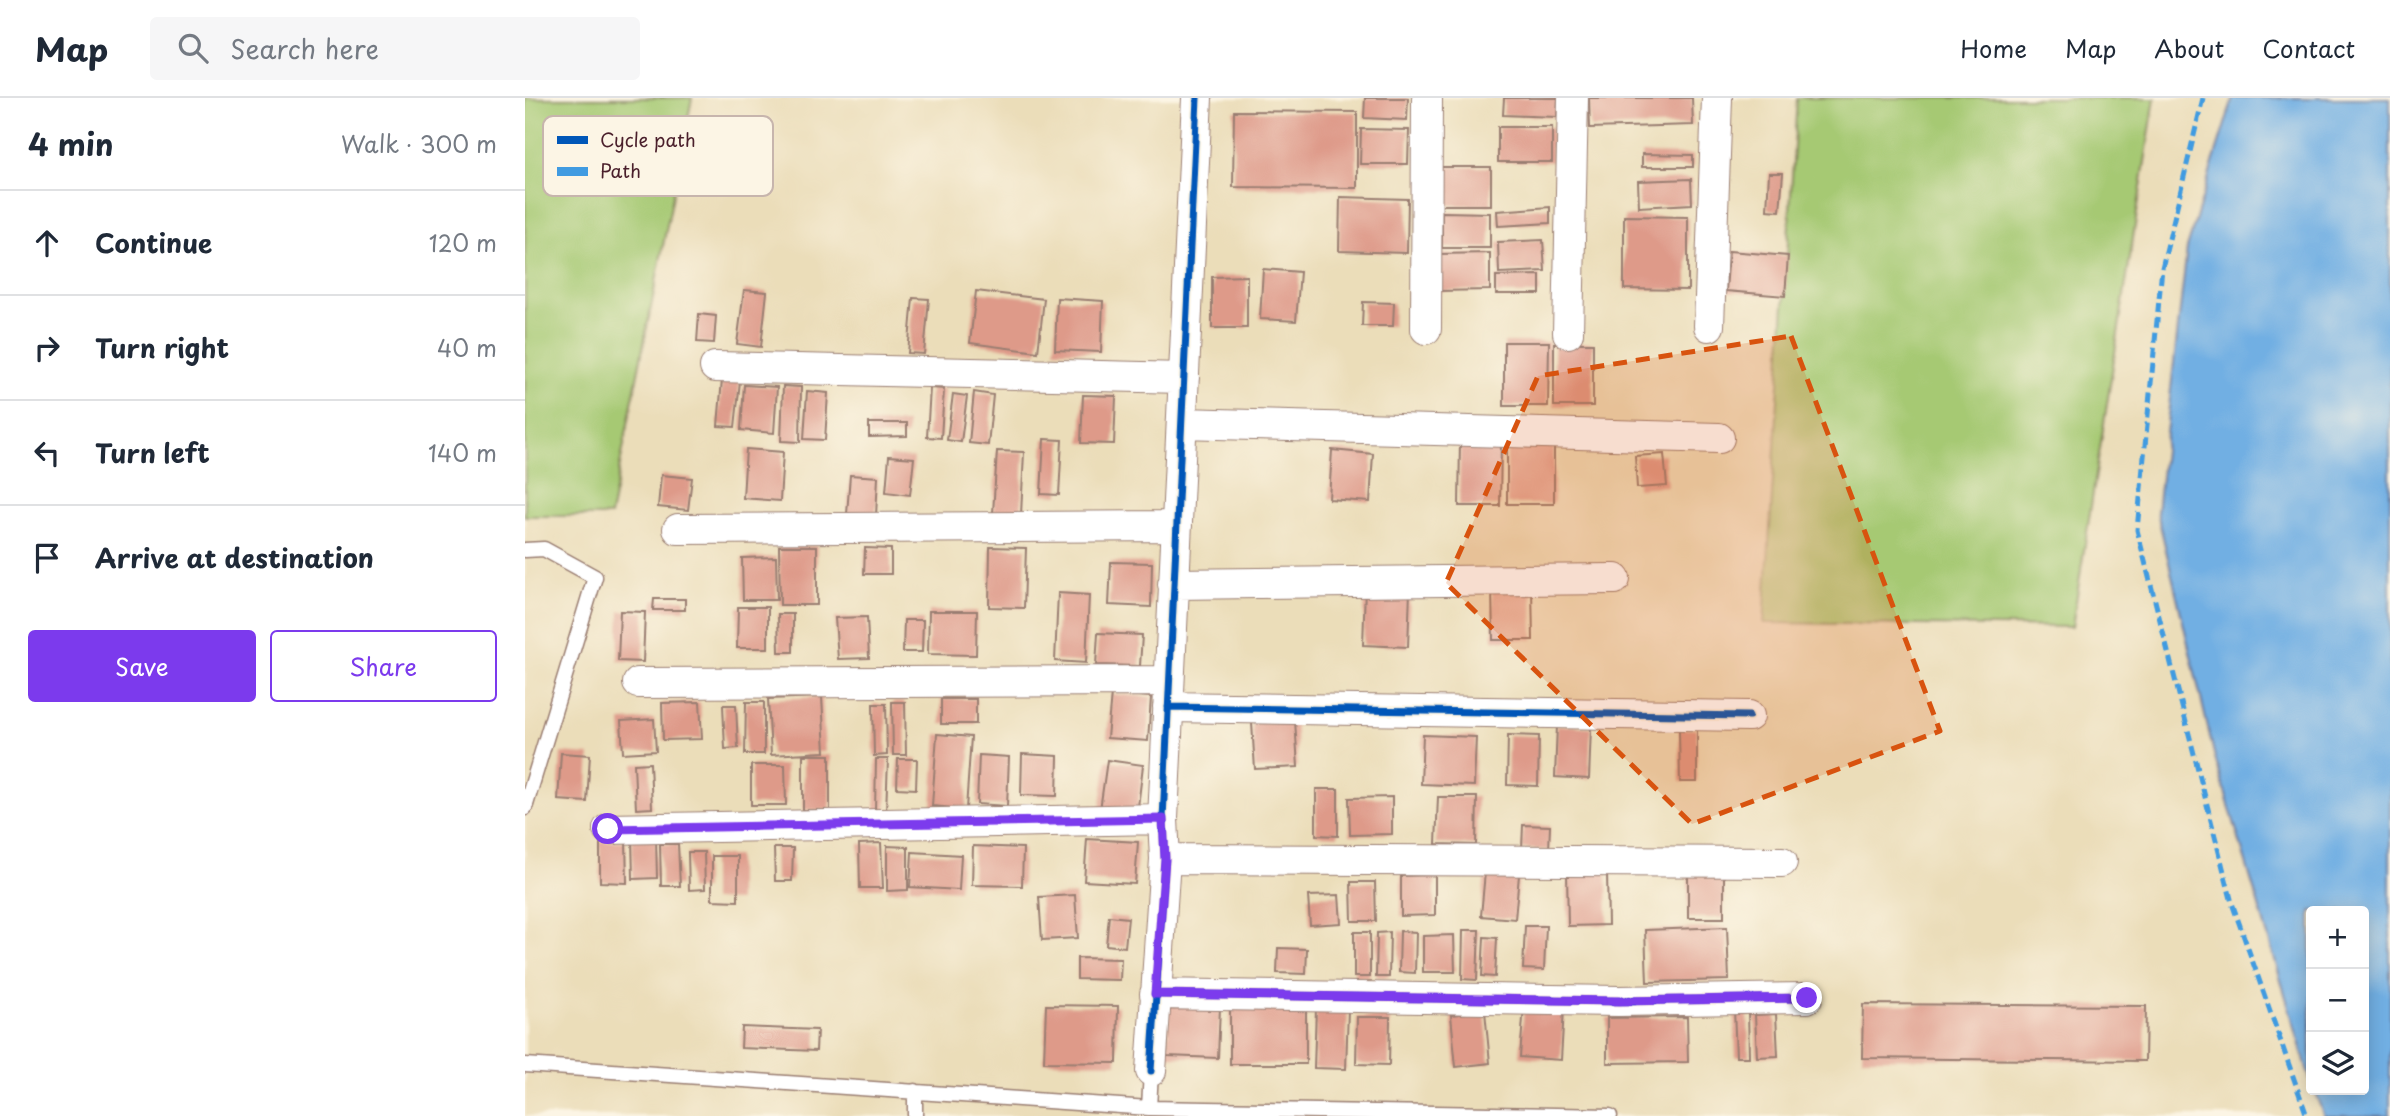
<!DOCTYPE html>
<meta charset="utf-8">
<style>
body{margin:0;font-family:"Playpen Sans",sans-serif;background:#f6f6f7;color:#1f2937}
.controls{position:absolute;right:21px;bottom:21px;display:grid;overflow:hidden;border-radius:7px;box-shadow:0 4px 18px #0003}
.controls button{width:63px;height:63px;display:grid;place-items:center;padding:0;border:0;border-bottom:2px solid #e0e1e3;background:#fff;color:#1f2937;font:35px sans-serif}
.stop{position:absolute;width:21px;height:21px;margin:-16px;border:5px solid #7c3aed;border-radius:50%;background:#fff}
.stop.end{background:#7c3aed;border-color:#fff;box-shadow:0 2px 7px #0008}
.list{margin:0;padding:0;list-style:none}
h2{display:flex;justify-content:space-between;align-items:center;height:91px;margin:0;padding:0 28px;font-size:30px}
h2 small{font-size:23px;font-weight:400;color:#747a83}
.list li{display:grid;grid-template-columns:46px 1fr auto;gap:21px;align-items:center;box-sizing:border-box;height:105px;padding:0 28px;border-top:2px solid #e0e1e3}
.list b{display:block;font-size:26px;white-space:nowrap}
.list em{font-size:23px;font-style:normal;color:#747a83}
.actions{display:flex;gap:14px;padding:21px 28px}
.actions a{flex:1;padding:16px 0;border:2px solid #7c3aed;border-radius:7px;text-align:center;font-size:24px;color:#7c3aed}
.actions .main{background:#7c3aed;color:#fff}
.icon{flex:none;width:38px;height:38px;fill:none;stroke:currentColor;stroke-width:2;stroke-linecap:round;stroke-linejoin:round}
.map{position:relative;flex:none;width:1865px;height:1018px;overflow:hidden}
header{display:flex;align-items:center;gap:42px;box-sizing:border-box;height:98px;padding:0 35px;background:#fff;border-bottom:2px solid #e0e1e3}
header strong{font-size:33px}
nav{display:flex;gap:38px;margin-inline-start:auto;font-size:24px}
.search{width:490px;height:63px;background:#f6f6f7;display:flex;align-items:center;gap:18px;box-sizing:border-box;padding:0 24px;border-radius:7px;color:#747a83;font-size:26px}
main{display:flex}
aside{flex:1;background:#fff}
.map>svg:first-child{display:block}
</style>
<header>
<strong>Map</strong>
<div class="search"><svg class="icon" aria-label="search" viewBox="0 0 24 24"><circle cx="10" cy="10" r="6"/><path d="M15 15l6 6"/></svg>Search here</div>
<nav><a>Home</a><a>Map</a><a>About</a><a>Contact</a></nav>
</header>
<main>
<aside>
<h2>4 min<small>Walk · 300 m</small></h2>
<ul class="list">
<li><svg class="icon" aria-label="ahead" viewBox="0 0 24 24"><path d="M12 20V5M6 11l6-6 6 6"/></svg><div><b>Continue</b></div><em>120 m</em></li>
<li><svg class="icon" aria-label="right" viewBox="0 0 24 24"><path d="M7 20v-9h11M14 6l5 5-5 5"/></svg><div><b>Turn right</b></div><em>40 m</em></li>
<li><svg class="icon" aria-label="left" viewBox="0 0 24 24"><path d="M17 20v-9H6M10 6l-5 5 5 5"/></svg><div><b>Turn left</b></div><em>140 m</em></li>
<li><svg class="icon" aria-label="arrive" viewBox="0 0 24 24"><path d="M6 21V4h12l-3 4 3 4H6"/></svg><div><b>Arrive at destination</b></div></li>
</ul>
<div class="actions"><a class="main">Save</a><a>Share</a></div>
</aside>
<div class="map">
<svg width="1865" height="1018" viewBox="0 0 1865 1018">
<rect width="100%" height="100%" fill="#fcf5e5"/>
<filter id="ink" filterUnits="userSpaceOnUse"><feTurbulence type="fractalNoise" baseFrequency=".0143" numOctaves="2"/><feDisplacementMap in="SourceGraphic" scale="14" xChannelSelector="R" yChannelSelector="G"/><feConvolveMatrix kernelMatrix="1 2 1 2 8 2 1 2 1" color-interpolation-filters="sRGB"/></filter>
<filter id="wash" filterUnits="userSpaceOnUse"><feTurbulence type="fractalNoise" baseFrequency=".00686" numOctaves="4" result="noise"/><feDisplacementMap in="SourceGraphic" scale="28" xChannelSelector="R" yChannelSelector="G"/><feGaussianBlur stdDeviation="1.57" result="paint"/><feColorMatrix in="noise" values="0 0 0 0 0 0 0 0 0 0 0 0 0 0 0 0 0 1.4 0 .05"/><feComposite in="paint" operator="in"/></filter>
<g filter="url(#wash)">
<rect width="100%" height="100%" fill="#ebddb9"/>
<!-- green -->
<path fill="#a6c973" stroke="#78744f" stroke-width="2" d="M0 0H167L85 418H0Z
M1272 0H1630L1547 529 1239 525Z"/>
<!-- water -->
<path fill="#71afe3" stroke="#5e6787" stroke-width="2" d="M1708 0H1865V1018H1799L1789 992H1839V813H1786V984L1690 660 1632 414 1662 150Z"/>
<g id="blocks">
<!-- building -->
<path fill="#de9a89" d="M840 0H883L882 22 839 20Z
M979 0H1033L1032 19 978 17Z
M1064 0H1167L1168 27 1065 30Z
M709 13 832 14V90L708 89Z
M973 29H1027V64H973Z
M836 31 884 32 883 66H835Z
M1117 56 1168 57V69H1117Z
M913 69H966V107H914Z
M1244 75H1258L1255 113 1242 112Z
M1166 81 1167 106 1114 109 1113 83Z
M815 99 883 101 882 155 814 153Z
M1025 109V125L973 128 972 113Z
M917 114 965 115V150H917Z
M1099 118 1163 119V192L1099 191Z
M1018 142 1020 173 974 175 973 144Z
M1204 153 1263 158 1260 198 1201 193Z
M965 155V192L913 193V156Z
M738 171 775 174 771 223 735 221Z
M1015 177V196H971V178Z
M722 178V230H687V179Z
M219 192 242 194 236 249 212 246Z
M451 193 519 201 513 254 445 245Z
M388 200 404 201 399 256 383 255Z
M532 200 578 203 576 254 530 252Z
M838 204 869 205 868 228H837Z
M174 216 191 218 189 245 172 244Z
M979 244H1024L1023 308H979Z
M1029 245H1068V308H1029Z
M197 281 215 283 210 329 193 328Z
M219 287 252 289 249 335 216 332Z
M258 288 276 289 275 344 256 343Z
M405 290 419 291 416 340 402 339Z
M282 293 303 295 300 342 279 341Z
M449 294 468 297 463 347 444 345Z
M428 296 442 298 436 344 422 342Z
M558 297 591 298 589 346 556 345Z
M344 325H382V338L344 339Z
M519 341 537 342 534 397 516 396Z
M935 342 976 343 975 408H934Z
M982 347H1029V406H982Z
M221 351 258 354 255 403 218 400Z
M807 352 848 356 845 404 804 401Z
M472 353 499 354 496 417 468 415Z
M1139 356 1142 388 1112 390 1110 358Z
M364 358 389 360 385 397 361 394Z
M136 377 167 380 163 412 133 409Z
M325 377 353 379 351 418 322 416Z
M254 448H292V507H255Z
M465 449 501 450 499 510 464 509Z
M340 450 366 451V476H339Z
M251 459 252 502H218L217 460Z
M586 464 627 465 626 509 584 507Z
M1007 489 1008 542H968L967 490Z
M840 490 885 492 883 549 838 547Z
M533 495 564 497 561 565 530 563Z
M129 501H160V512H128Z
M213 509H243V550H212Z
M95 513 120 514 118 564 93 563Z
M404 513H452L451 557 403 556Z
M253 516H268V554H254Z
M342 519 344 560 313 561 310 520Z
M379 522H398L397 554H378Z
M573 535 617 537 615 568 571 567Z
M586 596 626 599 623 643 582 640Z
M297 599 300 654 246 657 243 601Z
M416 601H451V626H416Z
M175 604 177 641 138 642 137 605Z
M221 604H239V656H220Z
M367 604H380L381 657H368Z
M348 606H361L362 657 349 658Z
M198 607H211L213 650 200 651Z
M129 621 131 653 98 655 96 623Z
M770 622 773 669 730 671 727 625Z
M1032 627 1066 629 1064 681 1030 679Z
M1154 631H1172V684H1155Z
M412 636 446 639 441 711 407 708Z
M898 637 951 639 949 688 896 686Z
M983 637 1014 638 1013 688 982 687Z
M36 655 65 657 62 704 33 702Z
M497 656 533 658 532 698 496 697Z
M278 657H305V712H278Z
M454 657 484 659 482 708 452 706Z
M351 661H363L361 715 350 714Z
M373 661H392L391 691 372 690Z
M582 662 618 667 612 717 575 712Z
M125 665 127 710 111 711 109 666Z
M226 667H260L261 707H226Z
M791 691H813V738L791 737Z
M867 699V736L825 737 824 700Z
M913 699H952L951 747 911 746Z
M998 727 1025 728 1024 752 997 751Z
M131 739 132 780 108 781 107 740Z
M562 741 613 744 610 786 559 783Z
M75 743H101L102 785 75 784Z
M356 745 358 790H335L334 746Z
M135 746H153L155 788H136Z
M362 748 383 749V792L362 793Z
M448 748 498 750 497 788 447 787Z
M249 750H268L267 783H250Z
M163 754H179L180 791 164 792Z
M387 754 436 757 434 792 385 789Z
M187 758H213V803L187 802Z
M960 774 994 777 990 821 956 818Z
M1042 774H1082L1083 827 1043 828Z
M910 777V817L876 818V778Z
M1163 777 1199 778V820H1163Z
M826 784H850L851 823H827Z
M550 797 553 840 517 842 514 799Z
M814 797 816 825 785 827 783 798Z
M584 818 603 820 600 849 581 847Z
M1000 828H1021L1019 872 998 871Z
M1202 829 1204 882 1122 884 1120 832Z
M938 832H954L952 882 937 881Z
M875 833 891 834 890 875 874 874Z
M829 834H845V879H829Z
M865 834 864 879H851L852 835Z
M929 837 930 874H898V838Z
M959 839 972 840 970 879 957 878Z
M753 850 782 851 781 876 752 875Z
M552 860 596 861 595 882 552 881Z
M781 903V966H705V904Z
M644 906 695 908 693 960 642 958Z
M1338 906 1621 908 1620 963 1337 960Z
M521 907 593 908 592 965 519 964Z
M999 907 1039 910 1036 962 995 959Z
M791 910 823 911 821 971 789 970Z
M1209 911H1223L1224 959H1211Z
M960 913 965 965 931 969 926 917Z
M1251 916 1253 958 1232 959 1230 917Z
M832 919H865L864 967 831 966Z
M1162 919 1163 964 1082 965V920Z
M217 929 292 932 291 953 216 950Z"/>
</g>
</g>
<g filter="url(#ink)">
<use href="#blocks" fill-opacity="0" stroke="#9a7e72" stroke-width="2"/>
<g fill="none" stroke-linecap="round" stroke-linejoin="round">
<defs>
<path id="service" d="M0 452 19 451 70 479 0 710
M0 967 624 1010 1085 1018
M624 1010 626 973
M390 1018V993"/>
<path id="minor" d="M1184 228 1192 0
M901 231 902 0
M1043 235 1048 0
M190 269 659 280
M657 325 1194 340
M153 431 652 428
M648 486 1090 481
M113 585 644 583
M643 609 1224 618
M83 731 638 721
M640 761 1257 764
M630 896 1094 903 1282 900
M626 973 640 761 638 721 672 0"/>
</defs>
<!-- service casing -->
<use href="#service" stroke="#9a7e72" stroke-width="17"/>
<!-- minor casing -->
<use href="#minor" stroke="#9a7e72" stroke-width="32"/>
<!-- service -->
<use href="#service" stroke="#fff" stroke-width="14"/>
<!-- minor -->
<use href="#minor" stroke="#fff" stroke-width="30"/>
<!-- quiet -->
<path stroke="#409be1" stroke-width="5" stroke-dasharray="10 5" stroke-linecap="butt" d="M1678 0 1637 170 1612 432 1707 805 1782 1018"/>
<defs>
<path id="cycleway" d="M643 609 1224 618
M630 896 1094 903 1282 900
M626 973 640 761 638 721 672 0"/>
</defs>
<!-- cycleway casing -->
<use href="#cycleway" stroke="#fcf5e5" stroke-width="11"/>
<!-- cycleway -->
<use href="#cycleway" stroke="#0057b8" stroke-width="7"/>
</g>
</g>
<g fill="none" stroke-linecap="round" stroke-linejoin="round" filter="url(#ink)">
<!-- route -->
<path stroke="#7c3aed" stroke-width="9" d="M83 731 638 721 640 761 630 896 1094 903 1282 900"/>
</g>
<!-- marked area -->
<path fill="#d8530f" fill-opacity="0.2" stroke="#d8530f" stroke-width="5" stroke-dasharray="14 9" stroke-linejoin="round" d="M1266 238 1415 633 1167 726 921 485 1013 278Z"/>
<!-- legend -->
<rect x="18" y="18" width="230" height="80" rx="10" fill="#fcf5e5" stroke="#c7b5ad" stroke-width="2"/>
<rect x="32" y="38" width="31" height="8" fill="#0057b8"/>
<rect x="32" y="69" width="31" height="9" fill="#409be1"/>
<g font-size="19" fill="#4a1f2b">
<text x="75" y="49">Cycle path</text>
<text x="75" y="80">Path</text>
</g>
</svg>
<div class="controls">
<button>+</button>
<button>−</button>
<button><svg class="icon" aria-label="layers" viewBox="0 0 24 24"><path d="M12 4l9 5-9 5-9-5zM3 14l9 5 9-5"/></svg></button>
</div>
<div class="stop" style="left:83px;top:731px"></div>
<div class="stop end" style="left:1282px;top:900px"></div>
</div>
</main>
